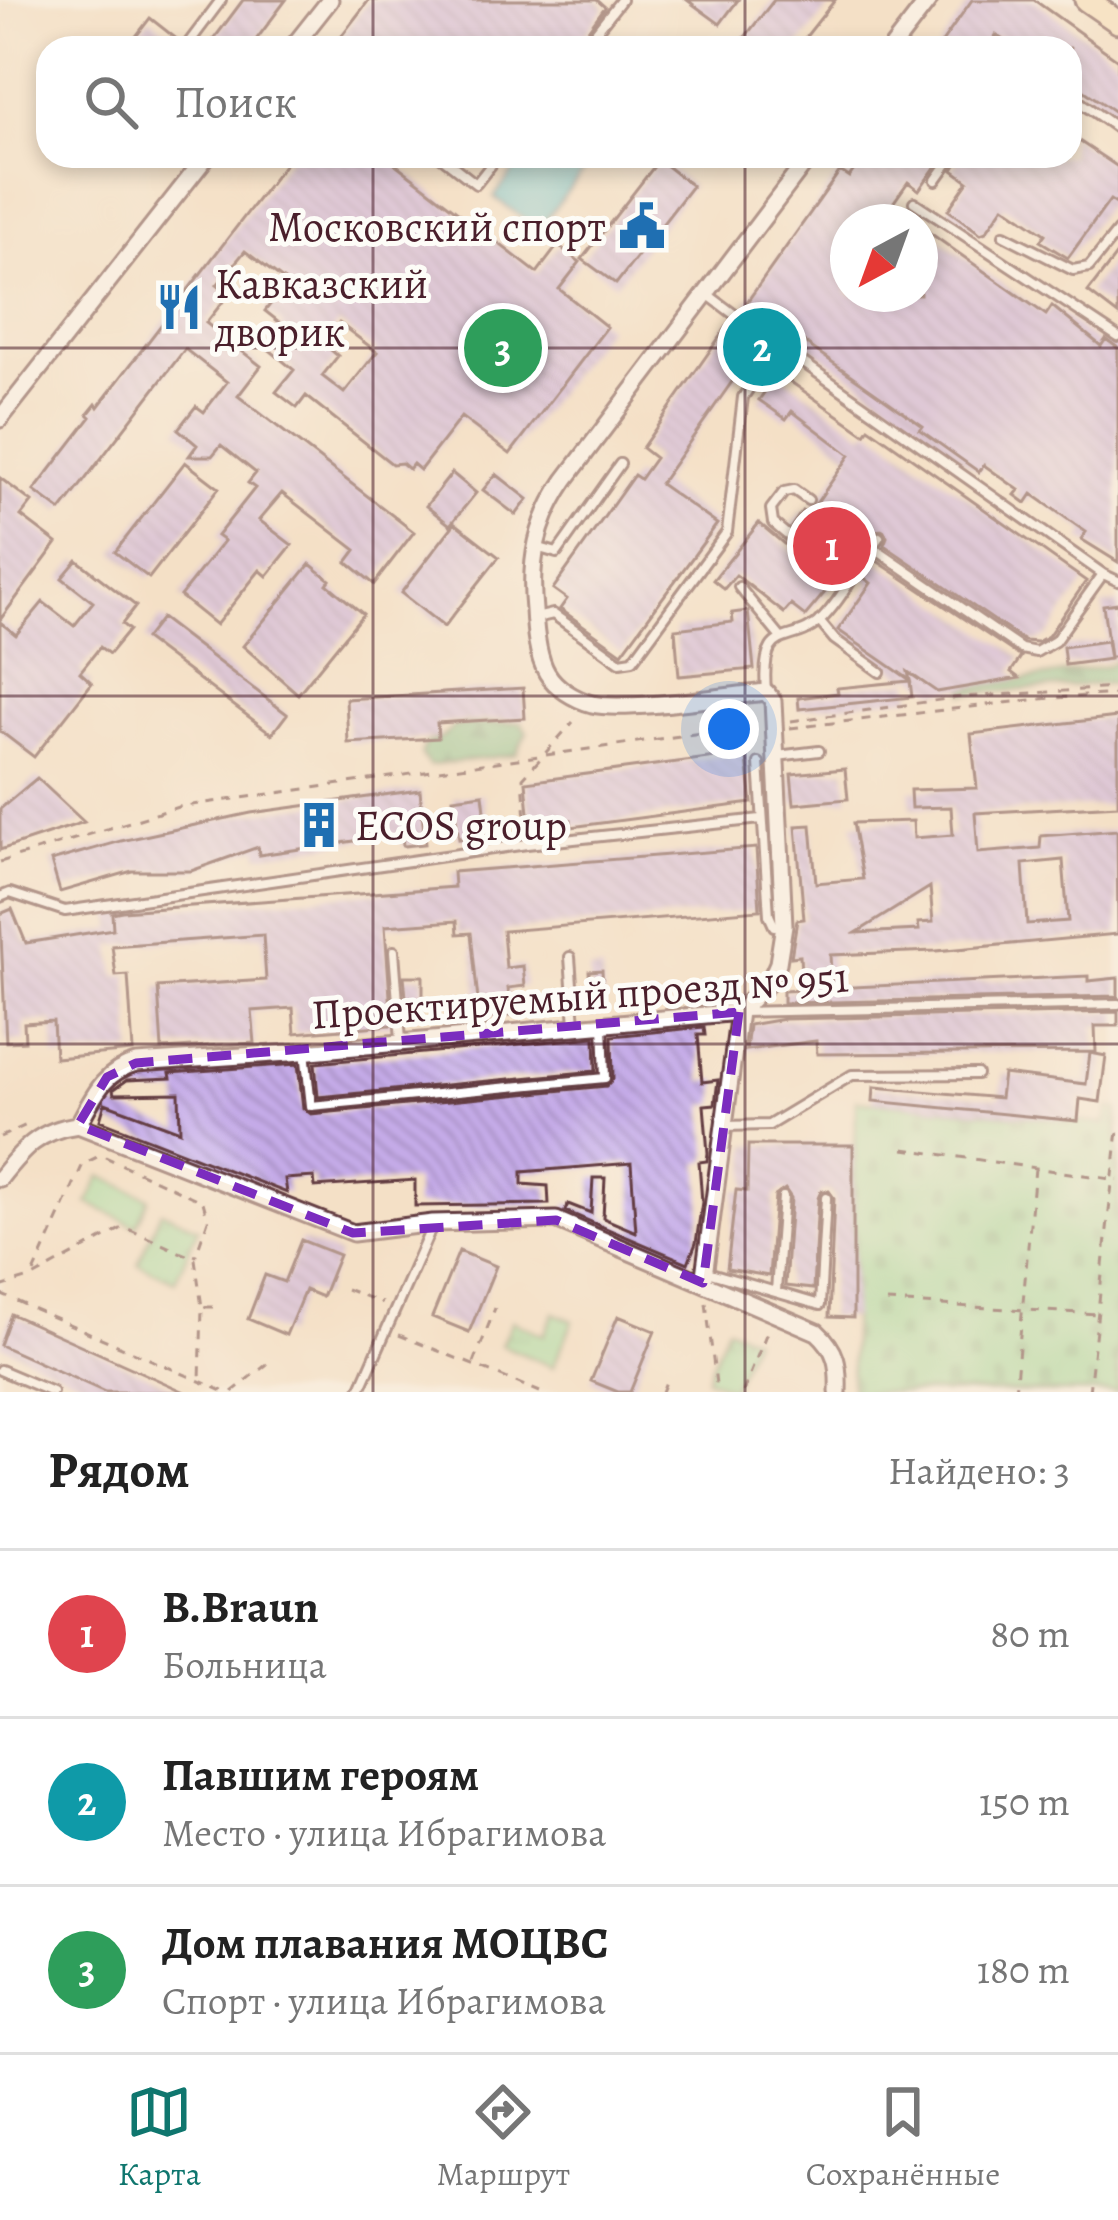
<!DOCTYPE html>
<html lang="ru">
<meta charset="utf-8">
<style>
body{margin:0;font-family:Alegreya,serif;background:#f2f2f2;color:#222}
.compass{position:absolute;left:830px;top:204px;width:108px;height:108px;border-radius:50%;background:#fff;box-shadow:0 6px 18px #0003;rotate:221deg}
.you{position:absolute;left:729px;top:729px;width:42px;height:42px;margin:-30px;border:9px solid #fff;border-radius:50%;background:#1a73e8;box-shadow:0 0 0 18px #1a73e833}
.badge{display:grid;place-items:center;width:78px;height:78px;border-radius:50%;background:#0f766e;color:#fff;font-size:39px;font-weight:700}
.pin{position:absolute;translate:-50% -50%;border:6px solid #fff;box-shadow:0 3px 12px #0006}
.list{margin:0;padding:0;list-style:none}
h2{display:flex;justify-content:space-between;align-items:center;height:156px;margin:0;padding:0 48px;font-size:51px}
h2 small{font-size:39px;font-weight:400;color:#767676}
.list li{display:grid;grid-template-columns:78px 1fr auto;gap:36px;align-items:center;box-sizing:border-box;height:168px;padding:0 48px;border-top:3px solid #e0e0e0}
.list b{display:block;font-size:45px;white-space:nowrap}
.list p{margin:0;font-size:39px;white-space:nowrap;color:#767676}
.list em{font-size:39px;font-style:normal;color:#767676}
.icon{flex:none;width:66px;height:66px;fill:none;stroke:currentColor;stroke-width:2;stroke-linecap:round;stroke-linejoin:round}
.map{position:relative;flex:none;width:1118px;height:1392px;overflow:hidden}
.search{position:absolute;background:#fff;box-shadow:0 6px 18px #0003;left:36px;right:36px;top:36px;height:132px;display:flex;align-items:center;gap:30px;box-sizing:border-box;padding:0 42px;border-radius:36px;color:#767676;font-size:45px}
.sheet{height:660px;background:#fff}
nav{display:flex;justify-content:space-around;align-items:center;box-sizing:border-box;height:168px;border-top:3px solid #e0e0e0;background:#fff;font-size:33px;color:#767676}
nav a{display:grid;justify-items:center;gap:6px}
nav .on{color:#0f766e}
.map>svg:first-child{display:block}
</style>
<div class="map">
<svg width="1118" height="1392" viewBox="0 0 1118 1392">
<defs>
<pattern id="forest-firs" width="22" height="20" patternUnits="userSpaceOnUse" patternTransform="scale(3)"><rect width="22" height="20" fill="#74bc81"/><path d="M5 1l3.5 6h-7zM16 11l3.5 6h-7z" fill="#61986a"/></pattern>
<pattern id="cemetery-stones" width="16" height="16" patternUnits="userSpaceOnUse" patternTransform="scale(3)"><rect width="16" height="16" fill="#91dc99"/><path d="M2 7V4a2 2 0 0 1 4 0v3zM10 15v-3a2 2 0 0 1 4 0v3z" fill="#7fbc84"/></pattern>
<pattern id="park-tufts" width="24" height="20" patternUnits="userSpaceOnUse" patternTransform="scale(3)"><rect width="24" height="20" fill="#91dc99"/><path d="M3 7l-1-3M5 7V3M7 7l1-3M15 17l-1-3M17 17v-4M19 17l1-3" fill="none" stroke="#7fbc84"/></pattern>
<pattern id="building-back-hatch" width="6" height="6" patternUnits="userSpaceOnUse" patternTransform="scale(3)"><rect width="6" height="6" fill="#c5abe8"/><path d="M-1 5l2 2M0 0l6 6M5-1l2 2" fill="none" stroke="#a28bbc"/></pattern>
</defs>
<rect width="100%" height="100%" fill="#fdfcf7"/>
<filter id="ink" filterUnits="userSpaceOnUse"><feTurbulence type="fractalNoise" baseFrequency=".00833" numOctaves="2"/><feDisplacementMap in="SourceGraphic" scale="24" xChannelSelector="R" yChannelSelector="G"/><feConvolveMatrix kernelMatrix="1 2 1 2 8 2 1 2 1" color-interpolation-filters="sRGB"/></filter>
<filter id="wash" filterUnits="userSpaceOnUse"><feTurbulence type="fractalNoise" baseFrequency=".004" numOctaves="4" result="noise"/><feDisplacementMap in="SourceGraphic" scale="48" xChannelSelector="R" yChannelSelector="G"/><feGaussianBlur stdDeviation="2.7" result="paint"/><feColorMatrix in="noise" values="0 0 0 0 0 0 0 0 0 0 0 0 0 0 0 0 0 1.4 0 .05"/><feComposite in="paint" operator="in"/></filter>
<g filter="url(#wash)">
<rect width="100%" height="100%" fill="#f4e0c6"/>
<!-- forest -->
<path fill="url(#forest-firs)" stroke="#5f6e56" stroke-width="3" d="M1118 650V683L965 694 964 689 1106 666 1114 662Z
M521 722 527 732 516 754 429 766 421 754 426 743 440 739 454 726Z"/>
<!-- cemetery -->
<path fill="url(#cemetery-stones)" stroke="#6e7e62" stroke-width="3" d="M856 1100 1105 1124 1109 1108 1118 1109V1392H851Z"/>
<!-- park -->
<path fill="url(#park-tufts)" stroke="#6e7e62" stroke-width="3" d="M161 1211 198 1228 175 1281 138 1264Z
M554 1313 573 1321 553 1367 501 1345 512 1321 544 1335Z
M727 1327 753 1338 732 1389 706 1378Z"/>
<!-- pitch -->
<path fill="#91dc99" stroke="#6e7e62" stroke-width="3" d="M101 1176 149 1198 136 1226 88 1203Z"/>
<!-- water -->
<path fill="#50bccc" stroke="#4d6e7c" stroke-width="3" d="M525 156H595L538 230 494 197Z"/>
<g id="blocks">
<!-- building -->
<path fill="url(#building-back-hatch)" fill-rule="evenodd" d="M243 0H286L250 48H207Z
M369 0H597L605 7 575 48H332Z
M687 0H738L720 24Z
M774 0H835L797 48H748L741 42Z
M972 0H1034L1118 60V114L1070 81V48H1015L996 35 987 48H938Z
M150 18 178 40 172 48H127Z
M1070 135 1118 167V205L1110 200 1068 258 1040 241 1045 234 1004 206 986 232 981 234 948 210 968 181 953 170 961 156H1070Z
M291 156H385L537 273 558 245 580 262 559 289 607 327 510 454 461 417 420 470 413 464 409 469 402 463 392 464 306 396 297 408 276 392 294 370 266 347 283 325 265 311 287 283 245 251 217 285 229 294 206 323 261 366 238 396 414 532 374 584 347 562 356 550 282 493 259 520 292 545 267 576 260 570 216 625 180 596 224 541 217 536 255 488 248 483 256 473 221 445 212 456H189L197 445 178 429 196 406 204 412 227 382 185 349 61 511 34 491 91 417 88 414 96 404 98 407ZM339 323 377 352 344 393 322 376 338 356 323 343Z
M864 156H943L919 190 908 182 891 206 914 222H848V294H920V226L1046 315 1052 306 1101 346 1106 339 1118 348V562L1081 539 1086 532 1032 494 1026 503 1015 495 1019 490 984 465 979 472 920 430 923 426 747 302 840 171 849 177Z
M659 160 692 186 616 284 582 259Z
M1118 253V315L1088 292Z
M730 322 760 342 660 484 717 524 622 653 560 609 567 599 553 589 634 475 640 479 655 458 642 448Z
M778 373 865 434 869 428 1086 581 1048 636 1037 642 1024 641 884 545 887 537 883 530 873 531 849 568 847 566 842 571 791 527 802 511 808 515 850 455 792 411 786 419 759 400Z
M185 462 219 488 149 578 115 552Z
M452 473 476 493 450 525 426 506Z
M496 474 528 499 516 515 483 490Z
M0 478 32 502 21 516 57 543 0 620Z
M455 523 499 557 444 627 401 593Z
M759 523 832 584 805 616 791 605 784 613 736 575 724 589 713 580Z
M874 559 1021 657 1011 672 1019 678 937 692 908 672 910 680 838 630 871 583 863 577Z
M77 560 136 606 122 624 129 630 109 654 100 647 80 672 92 683 34 757 0 731V622L16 635 43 602 74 626 93 602 62 578Z
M310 564 330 580 327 584 363 614 298 694 243 646Z
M1118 603V657H1110L1103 605Z
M748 611 754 669 679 676 675 629 733 622 732 613Z
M161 618 287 714 272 734 145 639Z
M1107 641 1110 659 1065 665 1063 647Z
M910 681 912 697 799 709 798 698 838 693 837 688Z
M523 688 525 718 437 723 438 738 348 743 346 699Z
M1118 717V805L975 813 978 853 1040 848 1041 836 1117 830 1118 934 936 951 830 955 832 988 1088 976V981L1118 978V996L783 1003V991L802 990 800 956 791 957 797 920 804 919 796 826 811 825 816 883 863 879 853 823 913 821 914 838 953 835 951 807 911 808 910 790 977 788 971 734ZM1063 860 1068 921 1027 924 1023 864ZM930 887 933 922 918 923 919 930 856 933Z
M746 753 752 803 571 827V820L530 824 526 782Z
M845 769 848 799 794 804 791 774Z
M37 778 84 822 0 850V809Z
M420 790 425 844 403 846 402 834 259 855 258 847 191 871H132L60 892 51 861 121 841 251 813Z
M483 794 488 836 459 839 453 798Z
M756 848 760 910 503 931 506 968 523 966 525 986 508 988 511 1015 460 1021 456 1002 478 1000 471 933 458 934 457 921 385 926 392 1025 295 1033 293 1008 252 1011 255 1043 162 1049 158 987 266 980 263 935 112 946 116 976 128 975 133 1051 55 1058 53 1021 24 1023 25 1041 6 1042 0 914 12 909 26 943 113 929 112 913 122 911 454 887 453 872Z
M602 970 604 1006H591L589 971Z
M404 976H423V1008H407Z
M1118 1012V1026H1095L1096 1052 817 1054 816 1041 746 1050 749 1025 784 1019Z
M704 1027 705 1035H698L702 1082 718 1080 715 1104 704 1105 708 1153 707 1161 699 1162 702 1202 696 1243 688 1263 565 1211 568 1204 591 1213 593 1178H605L603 1218 636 1232 631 1163 522 1172V1184L548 1186 549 1204 415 1206V1180L315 1187 314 1177 285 1179 287 1193 100 1120 105 1103 180 1131 179 1093 114 1094 113 1090 127 1080 171 1078 170 1073 298 1064 303 1108 311 1114 606 1086 613 1079 612 1036Z
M595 1037 596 1071 318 1097 315 1063Z
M1090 1053 1106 1056 1100 1102 1080 1099 1078 1121 873 1101 874 1087 1000 1098 1003 1074 1086 1084Z
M748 1145H853V1318L829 1317 834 1198 829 1191H821L818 1198 813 1289 785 1286 791 1198 785 1189 775 1196 769 1276 727 1269 736 1190 747 1191Z
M301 1240 339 1255 322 1297 305 1290 286 1335 248 1319 265 1275 284 1282Z
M459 1251 496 1266 469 1332 432 1317Z
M11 1314 185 1392H105L0 1345Z
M618 1316 655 1331 630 1392H618L591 1381Z"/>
</g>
</g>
<g filter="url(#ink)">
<use href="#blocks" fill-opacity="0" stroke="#643c42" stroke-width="3"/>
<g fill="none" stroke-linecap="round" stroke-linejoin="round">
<defs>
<path id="lane" d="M185 48 221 0
M583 48 621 0
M1070 95 1118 129
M440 156 476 184 498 156
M936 180 953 156
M914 202 1118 337
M1004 235 1073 270 1089 267 1118 231
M707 294 735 315
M757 330 1103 574 1118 581
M808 500 794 490 784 492 771 509 773 523 846 585
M536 547 557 553 620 464
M872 547 879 537
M739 587 781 638
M536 618 553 614 620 662 633 660 727 532 743 397 778 346
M819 621 834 639 880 672
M766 691C760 619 792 649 823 618 842 598 857 570 872 547L1021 649 1036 652 1055 641 1103 574
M777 756 819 751
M759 763 769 915 774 926 783 925
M0 897 10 893 65 911 527 844 761 819
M394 951 401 1040
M570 957 575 1025
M742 1012 1118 1004
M305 1051 311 1106 605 1078 603 1024
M724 1126 769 1125 852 1075 977 1074
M707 1272 820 1305 826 1198
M776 1291 783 1197
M0 1370 52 1392
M359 1392 433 1224"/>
<path id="street" d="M292 48 330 0
M892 48 929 0
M0 419 207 156
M78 1125C94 1096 103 1072 136 1063L289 1053 739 1012
M0 1178C23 1149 39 1130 78 1125L353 1233 433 1223 556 1220 817 1332C837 1350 839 1365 838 1392
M703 1283 739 1012 770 981 778 963 784 925 773 701 766 692C727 696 624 712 592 704 574 699 556 688 547 673 537 656 535 630 534 610 529 560 537 521 565 480L810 156"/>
<path id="secondary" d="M1086 0 1118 22"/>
</defs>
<!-- lane casing -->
<use href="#lane" stroke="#643c42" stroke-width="14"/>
<!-- street casing -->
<use href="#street" stroke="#643c42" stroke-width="21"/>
<!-- secondary casing -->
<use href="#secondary" stroke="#643c42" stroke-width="27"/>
<!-- path -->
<path stroke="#643c42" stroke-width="3" stroke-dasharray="9 9" stroke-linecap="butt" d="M791 721 961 697 1118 688
M790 728 1039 699 1118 694
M527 834 523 778 573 722
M0 862 178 807 758 725
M0 1137 31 1123
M904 1149 1118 1180
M34 1273 83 1164 101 1155 203 1202 208 1220 195 1257
M0 1287 33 1277 124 1227 195 1259 202 1307 200 1381
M346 1289 382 1303
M0 1294 225 1392
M887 1302 1096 1314
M706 1303 717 1392
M204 1307H221
M399 1335 540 1392
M474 1363 495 1308
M232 1392 271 1361
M662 1392 667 1379
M743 1392 769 1327
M1015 1392 1035 1168
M1089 1392 1118 1130"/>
<!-- lane -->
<use href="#lane" stroke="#fff" stroke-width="8"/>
<!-- street -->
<use href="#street" stroke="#fff" stroke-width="15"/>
<!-- secondary -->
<use href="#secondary" stroke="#fbe6c3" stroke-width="21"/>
</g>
</g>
<!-- marked area -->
<path d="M0 0H1118V1392H0ZM739 1012 703 1283 556 1220 353 1233 78 1125 107 1077 136 1063Z" fill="#f4e0c6" fill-opacity=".55" fill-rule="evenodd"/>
<path fill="none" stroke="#7b2cbf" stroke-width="9" stroke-dasharray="24 15" stroke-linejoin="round" d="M739 1012 703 1283 556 1220 353 1233 78 1125 107 1077 136 1063Z"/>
<!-- grid -->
<path fill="none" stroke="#4a1f2b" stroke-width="3" stroke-opacity="0.55" d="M373 0V48M745 0V48M373 156V1392M745 156V1392M0 348H1118M0 696H1118M0 1044H1118"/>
<!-- icons -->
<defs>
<symbol id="civic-bare" viewBox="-9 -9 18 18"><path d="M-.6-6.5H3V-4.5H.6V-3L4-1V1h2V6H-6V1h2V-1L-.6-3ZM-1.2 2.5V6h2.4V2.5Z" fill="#1f6fb2" stroke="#fdfcf7" stroke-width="2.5" paint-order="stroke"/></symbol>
<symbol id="restaurant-bare" viewBox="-9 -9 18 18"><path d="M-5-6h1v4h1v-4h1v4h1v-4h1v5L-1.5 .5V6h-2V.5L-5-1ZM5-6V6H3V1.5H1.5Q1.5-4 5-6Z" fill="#1f6fb2" stroke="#fdfcf7" stroke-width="2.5" paint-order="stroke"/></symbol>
<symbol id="building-bare" viewBox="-9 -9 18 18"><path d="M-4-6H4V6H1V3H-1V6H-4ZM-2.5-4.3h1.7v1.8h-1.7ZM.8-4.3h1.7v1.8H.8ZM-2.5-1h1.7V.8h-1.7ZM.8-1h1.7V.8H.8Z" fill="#1f6fb2" stroke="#fdfcf7" stroke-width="2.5" paint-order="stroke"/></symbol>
</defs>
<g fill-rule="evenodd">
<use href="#civic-bare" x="609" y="193" width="66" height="66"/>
<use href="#restaurant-bare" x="146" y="274" width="66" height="66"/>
<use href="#building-bare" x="286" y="792" width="66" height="66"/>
</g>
<g text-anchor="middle" stroke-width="10" stroke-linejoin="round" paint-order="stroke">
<!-- poi labels -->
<g font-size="42" fill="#4a1f2b" stroke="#fdfcf7" text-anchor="start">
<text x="606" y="241" text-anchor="end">Московский спорт</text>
<text x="215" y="298">Кавказский<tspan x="215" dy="48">дворик</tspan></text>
<text x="355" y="840">ECOS group</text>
</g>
<!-- street labels -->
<g font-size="42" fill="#4a1f2b" stroke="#fdfcf7">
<text transform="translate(580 995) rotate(-4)" y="15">Проектируемый проезд № 951</text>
</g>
</g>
</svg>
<svg class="compass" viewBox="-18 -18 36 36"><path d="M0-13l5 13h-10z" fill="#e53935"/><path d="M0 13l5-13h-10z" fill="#767676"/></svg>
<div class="you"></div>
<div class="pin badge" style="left:832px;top:546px;background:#e0444e">1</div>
<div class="pin badge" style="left:762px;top:347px;background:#0f9aa8">2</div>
<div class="pin badge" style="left:503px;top:348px;background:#2e9e5b">3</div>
<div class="search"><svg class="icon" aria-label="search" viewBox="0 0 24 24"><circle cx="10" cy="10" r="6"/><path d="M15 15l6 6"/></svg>Поиск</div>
</div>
<section class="sheet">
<h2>Рядом<small>Найдено: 3</small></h2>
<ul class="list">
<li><span class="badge" style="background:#e0444e">1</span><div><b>B.Braun</b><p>Больница</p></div><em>80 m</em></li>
<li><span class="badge" style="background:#0f9aa8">2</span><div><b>Павшим героям</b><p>Место · улица Ибрагимова</p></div><em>150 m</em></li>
<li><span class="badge" style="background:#2e9e5b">3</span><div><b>Дом плавания МОЦВС</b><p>Спорт · улица Ибрагимова</p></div><em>180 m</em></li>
</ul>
</section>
<nav>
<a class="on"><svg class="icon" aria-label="map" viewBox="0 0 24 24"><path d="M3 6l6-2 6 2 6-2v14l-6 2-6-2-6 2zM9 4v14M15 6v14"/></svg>Карта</a>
<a><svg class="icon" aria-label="directions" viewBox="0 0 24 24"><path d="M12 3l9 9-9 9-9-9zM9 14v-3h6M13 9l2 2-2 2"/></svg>Маршрут</a>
<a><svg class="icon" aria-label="saved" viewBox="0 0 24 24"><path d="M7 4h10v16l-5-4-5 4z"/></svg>Сохранённые</a>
</nav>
